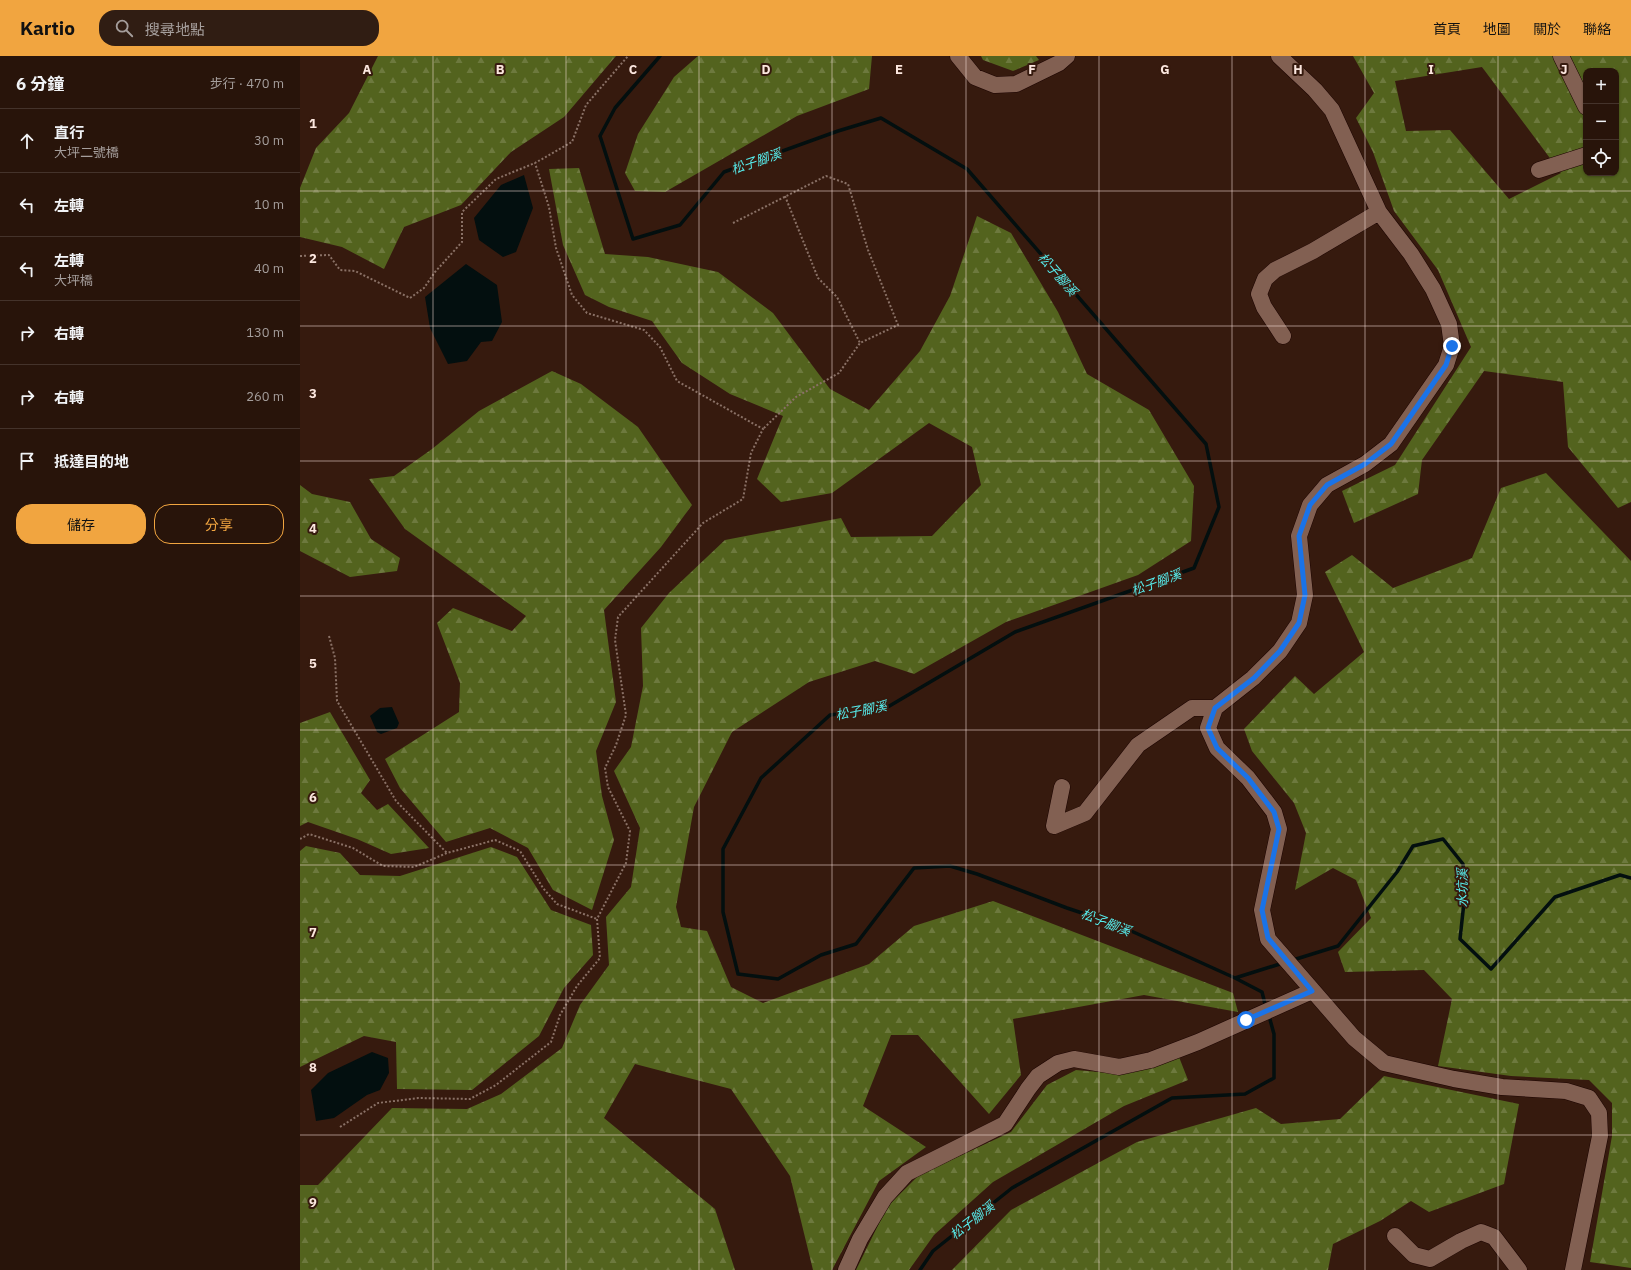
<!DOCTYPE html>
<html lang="zh-TW">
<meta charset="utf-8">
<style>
body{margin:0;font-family:"IBM Plex Sans","Noto Sans TC",sans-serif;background:#301d13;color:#f1f3f6}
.controls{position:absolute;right:12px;top:12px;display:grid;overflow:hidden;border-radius:8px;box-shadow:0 1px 3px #0004}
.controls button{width:36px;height:36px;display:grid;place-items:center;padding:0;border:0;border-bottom:1px solid #44332b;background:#28140a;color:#f1f3f6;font:20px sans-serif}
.stop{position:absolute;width:12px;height:12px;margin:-9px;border:3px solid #1a73e8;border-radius:50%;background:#fff}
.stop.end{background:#1a73e8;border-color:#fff;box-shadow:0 1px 4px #0008}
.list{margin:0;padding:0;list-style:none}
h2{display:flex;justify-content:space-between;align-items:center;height:52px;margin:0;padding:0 16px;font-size:17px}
h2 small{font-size:13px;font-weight:400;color:#a59e9c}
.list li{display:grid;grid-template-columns:26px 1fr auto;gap:12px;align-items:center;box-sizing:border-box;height:64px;padding:0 16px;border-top:1px solid #44332b}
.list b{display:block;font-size:15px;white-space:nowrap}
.list p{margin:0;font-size:13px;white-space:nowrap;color:#a59e9c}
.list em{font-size:13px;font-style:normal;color:#a59e9c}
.actions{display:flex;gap:8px;padding:12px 16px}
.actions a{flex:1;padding:9px 0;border:1px solid #f1a540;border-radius:16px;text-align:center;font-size:14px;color:#f1a540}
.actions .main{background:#f1a540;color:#111}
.icon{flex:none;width:22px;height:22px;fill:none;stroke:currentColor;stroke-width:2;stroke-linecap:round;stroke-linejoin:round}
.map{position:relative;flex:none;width:1331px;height:1214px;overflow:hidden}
header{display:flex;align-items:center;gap:24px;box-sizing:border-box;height:56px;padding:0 20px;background:#f1a540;color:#111}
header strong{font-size:19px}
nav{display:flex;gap:22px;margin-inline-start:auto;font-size:14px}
.search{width:280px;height:36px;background:#301d13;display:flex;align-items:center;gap:10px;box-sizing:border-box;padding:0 14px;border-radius:16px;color:#a59e9c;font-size:15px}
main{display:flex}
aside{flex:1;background:#28140a}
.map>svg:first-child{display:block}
</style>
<header>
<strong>Kartio</strong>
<div class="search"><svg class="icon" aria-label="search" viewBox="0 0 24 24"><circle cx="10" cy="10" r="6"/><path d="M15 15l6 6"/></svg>搜尋地點</div>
<nav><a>首頁</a><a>地圖</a><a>關於</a><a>聯絡</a></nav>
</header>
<main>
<aside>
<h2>6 分鐘<small>步行 · 470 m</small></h2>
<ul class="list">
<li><svg class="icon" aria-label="ahead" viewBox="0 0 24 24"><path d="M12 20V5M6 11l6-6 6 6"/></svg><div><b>直行</b><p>大坪二號橋</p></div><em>30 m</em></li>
<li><svg class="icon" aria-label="left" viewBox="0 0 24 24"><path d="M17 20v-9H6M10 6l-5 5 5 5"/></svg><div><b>左轉</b></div><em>10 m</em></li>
<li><svg class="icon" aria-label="left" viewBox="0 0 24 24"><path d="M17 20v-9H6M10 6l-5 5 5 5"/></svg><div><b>左轉</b><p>大坪橋</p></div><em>40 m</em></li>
<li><svg class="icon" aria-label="right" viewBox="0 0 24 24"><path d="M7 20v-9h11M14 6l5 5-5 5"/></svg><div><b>右轉</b></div><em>130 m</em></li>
<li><svg class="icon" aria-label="right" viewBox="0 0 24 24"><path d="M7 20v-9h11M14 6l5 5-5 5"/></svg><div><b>右轉</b></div><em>260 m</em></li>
<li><svg class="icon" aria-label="arrive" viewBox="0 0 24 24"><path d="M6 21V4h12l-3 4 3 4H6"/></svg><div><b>抵達目的地</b></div></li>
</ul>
<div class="actions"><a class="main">儲存</a><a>分享</a></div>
</aside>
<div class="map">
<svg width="1331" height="1214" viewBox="0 0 1331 1214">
<defs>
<pattern id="forest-firs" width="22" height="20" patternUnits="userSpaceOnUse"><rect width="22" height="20" fill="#53631e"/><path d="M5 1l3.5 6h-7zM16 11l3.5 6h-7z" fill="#6d793e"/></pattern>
</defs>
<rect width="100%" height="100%" fill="#361a0e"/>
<!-- forest -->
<path fill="url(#forest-firs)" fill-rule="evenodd" d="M78 0H316L264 61 211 96 161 149 104 171 84 213 42 191 0 181V132L16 92 49 57Z
M398 0H572L569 33 497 60 365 136 335 135 325 117 338 78 374 21Z
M681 0H736L739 4 713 15 683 4Z
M1053 0H1331V446L1318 452 1268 391 1263 326 1184 315 1122 404 1118 438 1054 467 1042 435 1095 409 1171 291 1138 214 1094 155 1073 96 1056 62 1074 37ZM1182 11 1261 117 1209 143 1150 74 1106 75 1095 25ZM1286 15H1316V117H1286Z
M279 112 305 198 348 201 418 216 473 257 530 333 569 354 620 295 650 240 677 160 711 177 758 256 787 318 849 354 894 430 891 485 838 519 706 566 614 618 575 605 509 626 432 676 394 751 376 851 381 871 407 875 431 931 463 947 569 908 614 870 693 845 933 937 938 956 844 939 713 963 721 1019 689 1058 618 979H591L563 1050 626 1091 579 1125 532 1214H513L490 1120 431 1033 335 1008 304 1062 415 1153 435 1214H0V1129H18L92 1052 167 1053 201 1038 262 992 280 949 309 909 306 861 331 831 340 772 314 715 331 691 343 630 341 572 369 537 425 484 541 462 551 481 632 480 681 429 672 391 629 367 532 437 481 446 457 423 483 360 430 338 382 307 352 265 309 251 285 239 263 189 249 113Z
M252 315 281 328 338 371 392 449 361 491 304 554 316 646 296 695 302 740 314 784 292 854 253 834 228 792 190 772 146 786 100 732 85 703 159 656 160 627 137 567 153 552 212 575 226 560 105 473 69 423 94 420 132 393 179 355Z
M1246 417 1331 505V1212L1290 1206 1312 1080V1047L1289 1024 1211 1020 1138 1010 1152 943 1124 914 1045 916 1038 896 1071 862 1056 824 1033 812 995 834 1006 777 994 747 952 695 944 673 995 620 1014 638 1064 596 1025 516 1052 499 1093 532 1172 502 1201 432Z
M0 429 12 438 50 446 71 483 100 502 97 515 50 521 0 495Z
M30 656 70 724 61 737 77 754 88 748 129 792 91 798 57 783 8 766 0 770V667Z
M6 790 40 797 60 819 100 820 191 791 217 801 251 854 291 869 293 899 264 932 239 980 172 1034 97 1033 96 986 64 980 0 1011V795Z
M879 1001 888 1024 824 1050 693 1126 634 1179 609 1214H556L587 1151 619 1119 711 1076 747 1029 776 1014 821 1018Z
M1084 1020 1219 1048 1204 1128 1129 1156 1111 1145 1080 1165 1033 1188 1028 1214H652L711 1154 837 1086 956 1052 981 1068 1040 1063Z"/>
<!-- water -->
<path fill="#030f0f" d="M224 119 233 152 216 196 203 201 179 184 174 162 201 129Z
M166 208 197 229 202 266 192 285 181 286 167 305 148 308 130 272 125 241Z
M92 651 99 667 97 672 81 678 77 676 70 660 80 652Z
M72 996 88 1002 89 1017 80 1034 67 1039 34 1062 16 1065 11 1034 28 1017Z"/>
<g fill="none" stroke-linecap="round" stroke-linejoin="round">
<!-- stream -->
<path stroke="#030f0f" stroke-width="3.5" d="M360 0 315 52 300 80 333 183 380 169 424 116 538 75 581 62 667 113 906 388 919 451 894 512 715 576 586 652 530 659 461 722 423 793V856L438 918 478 923 521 899 556 888 614 812 650 810 677 818 767 852 818 869 935 922 962 936 966 952
M993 904 1038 890 1097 816 1113 790 1143 783 1163 808 1165 837 1160 883 1191 913 1255 841 1320 819 1331 822
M935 922 983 907
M620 1214 633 1195 712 1132 872 1042 945 1038 974 1022V978L969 960"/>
<defs>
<path id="minor" d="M658 0 675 21 695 29 716 28 759 7 767 0
M979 0 1015 34 1032 54 1079 156 1111 198 1133 233 1149 268 1152 290 1146 309 1091 388 1065 408 1027 429 1010 449 999 480 1005 539 999 567 980 595 953 622 915 652 908 672 917 692 948 722 974 756 979 773 962 854 968 883 1054 982 1084 1007 1154 1023 1202 1031 1266 1035 1289 1042 1299 1057 1300 1080 1273 1214
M1261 0 1286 51
M1239 114 1286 99
M983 280 964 251 959 238 965 223 975 214 1013 195 1079 156
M762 731 754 770 785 757 838 689 892 652H915
M1095 1180 1114 1199 1130 1203 1161 1185 1181 1176 1194 1181 1219 1214
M546 1214 560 1183 585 1141 607 1117 705 1068 728 1033 738 1020 758 1007 774 1003 819 1011 851 1004 898 986 1012 935"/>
</defs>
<!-- minor casing -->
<use href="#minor" stroke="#1c0400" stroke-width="17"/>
<!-- path -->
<path stroke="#8a7166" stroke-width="2" stroke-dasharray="2 2" stroke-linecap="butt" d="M485 140 518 222 537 241 560 287
M433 167 526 120 548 128 568 194 598 269 560 287 539 317 496 341 463 373
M0 200 29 199 40 214 55 215 110 242 124 232 135 216 162 186V156L196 123 235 107 272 86 286 49 328 0
M29 580 35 602 37 645 96 745 147 797
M0 783 9 778 53 792 83 810 114 811 147 797 195 784 220 795 243 832 257 848 297 863
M40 1071 78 1047 118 1042 170 1043 196 1029 251 986 260 959 277 930 300 902 297 863 326 807 330 775 308 731 305 712 316 689 326 659 315 584 318 561 403 467 443 443 451 397 463 373 377 325 360 291 344 274 287 257 272 239 256 192 249 151 235 107"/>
<!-- minor -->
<use href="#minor" stroke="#826052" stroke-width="16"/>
</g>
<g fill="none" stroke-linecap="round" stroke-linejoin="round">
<!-- route -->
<path stroke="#1a73e8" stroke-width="5" d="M946 964 1012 935 968 882 962 854 979 773 974 756 948 722 917 692 908 672 915 652 954 622 980 595 999 567 1005 539 999 480 1010 449 1027 429 1065 408 1091 388 1146 309 1152 290"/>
</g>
<!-- grid -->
<path fill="none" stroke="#fce7df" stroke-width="1" stroke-opacity="0.55" d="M133 0V1214M266 0V1214M399 0V1214M532 0V1214M666 0V1214M799 0V1214M932 0V1214M1065 0V1214M1198 0V1214M0 135H1331M0 270H1331M0 405H1331M0 540H1331M0 674H1331M0 809H1331M0 944H1331M0 1079H1331"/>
<g text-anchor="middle" stroke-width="4" stroke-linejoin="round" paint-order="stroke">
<!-- water labels -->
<g font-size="13" font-style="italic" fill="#56eded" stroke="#361a0e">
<text transform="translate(456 105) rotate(-19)" y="5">松子腳溪</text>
<text transform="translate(758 218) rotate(49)" y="5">松子腳溪</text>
<text transform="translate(856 526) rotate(-20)" y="5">松子腳溪</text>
<text transform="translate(561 654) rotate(-11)" y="5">松子腳溪</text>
<text transform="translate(1162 832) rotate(-91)" y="5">水坑溪</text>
<text transform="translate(806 866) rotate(21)" y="5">松子腳溪</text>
<text transform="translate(672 1164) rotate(-38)" y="5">松子腳溪</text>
</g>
</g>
<g font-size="13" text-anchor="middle" font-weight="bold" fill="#fce7df" stroke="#361a0e" stroke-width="4" stroke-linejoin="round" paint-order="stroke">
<text x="67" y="18">A</text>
<text x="200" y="18">B</text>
<text x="333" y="18">C</text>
<text x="466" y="18">D</text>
<text x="599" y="18">E</text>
<text x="732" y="18">F</text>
<text x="865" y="18">G</text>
<text x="998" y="18">H</text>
<text x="1131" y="18">I</text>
<text x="1264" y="18">J</text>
<text x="13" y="72">1</text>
<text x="13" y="207">2</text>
<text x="13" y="342">3</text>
<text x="13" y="477">4</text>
<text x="13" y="612">5</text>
<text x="13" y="746">6</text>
<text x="13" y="881">7</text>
<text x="13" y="1016">8</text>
<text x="13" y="1151">9</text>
</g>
</svg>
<div class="controls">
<button>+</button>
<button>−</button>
<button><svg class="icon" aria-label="locate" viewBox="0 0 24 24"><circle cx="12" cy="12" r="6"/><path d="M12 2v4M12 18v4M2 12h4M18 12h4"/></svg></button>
</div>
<div class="stop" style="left:946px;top:964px"></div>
<div class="stop end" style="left:1152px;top:290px"></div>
</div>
</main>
